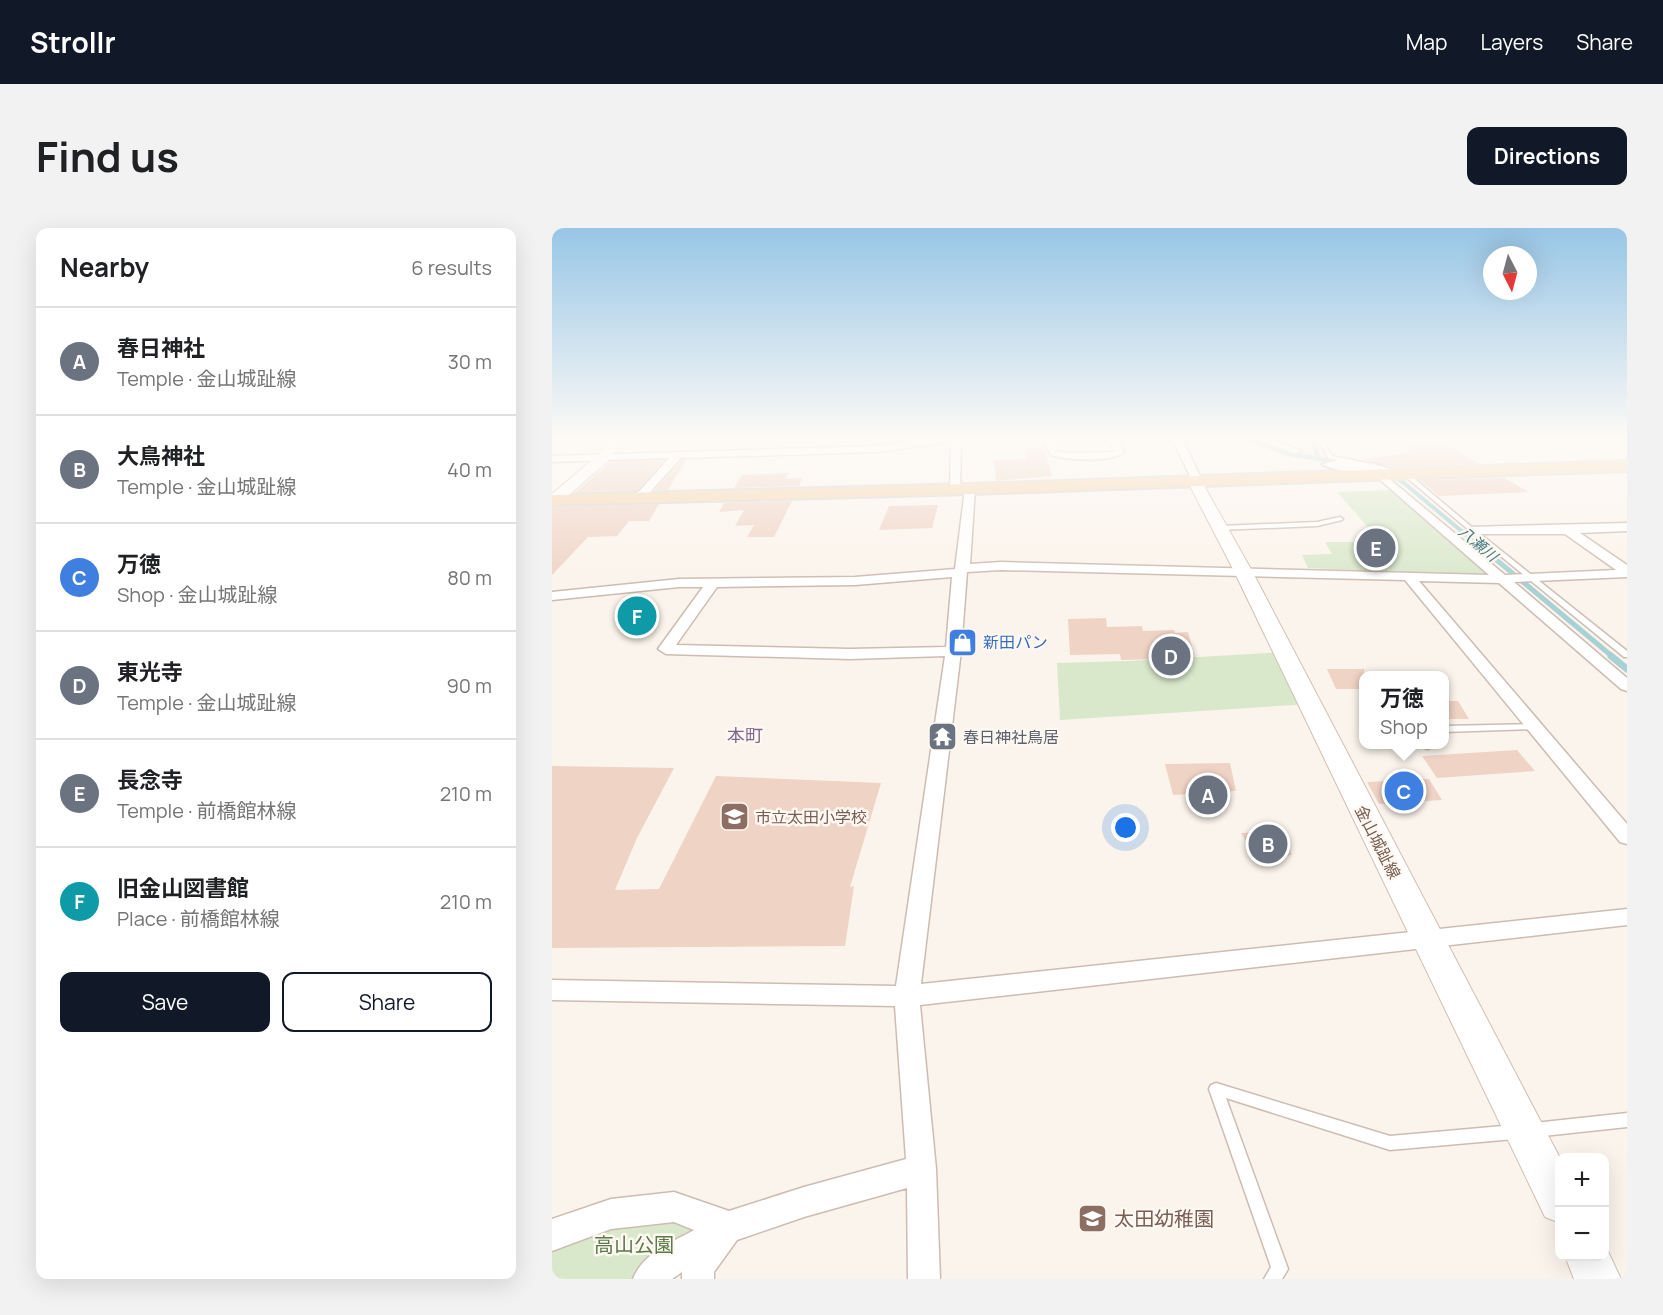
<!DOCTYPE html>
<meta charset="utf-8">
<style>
body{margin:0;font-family:Manrope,"Noto Sans JP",sans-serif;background:#f2f2f2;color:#202124}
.controls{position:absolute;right:18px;bottom:18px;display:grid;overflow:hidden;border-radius:12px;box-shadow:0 6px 24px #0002}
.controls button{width:54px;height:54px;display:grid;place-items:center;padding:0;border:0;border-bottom:2px solid #e0e0e0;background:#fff;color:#202124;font:30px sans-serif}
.compass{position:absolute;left:931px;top:18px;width:54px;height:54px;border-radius:50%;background:#fff;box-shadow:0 6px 24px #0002;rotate:174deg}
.you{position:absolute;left:574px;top:600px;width:21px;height:21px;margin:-15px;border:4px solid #fff;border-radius:50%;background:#1a73e8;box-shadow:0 0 0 9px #1a73e833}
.badge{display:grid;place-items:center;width:39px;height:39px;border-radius:50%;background:#111827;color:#fff;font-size:20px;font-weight:700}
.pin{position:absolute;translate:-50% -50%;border:3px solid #fff;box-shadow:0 2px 6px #0006}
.popup{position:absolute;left:807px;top:443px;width:90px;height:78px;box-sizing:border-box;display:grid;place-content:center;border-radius:12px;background:#fff;filter:drop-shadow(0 2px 4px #0005);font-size:20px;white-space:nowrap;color:#757577}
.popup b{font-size:22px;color:#202124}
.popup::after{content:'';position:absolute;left:50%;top:100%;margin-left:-12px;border:12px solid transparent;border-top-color:#fff}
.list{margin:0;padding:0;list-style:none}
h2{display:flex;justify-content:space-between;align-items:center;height:78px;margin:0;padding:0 24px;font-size:26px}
h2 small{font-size:20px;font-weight:400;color:#757577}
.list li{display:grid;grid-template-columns:39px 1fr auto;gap:18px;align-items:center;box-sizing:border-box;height:108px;padding:0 24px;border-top:2px solid #e0e0e0}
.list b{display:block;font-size:22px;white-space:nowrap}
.list p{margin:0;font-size:20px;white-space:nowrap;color:#757577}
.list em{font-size:20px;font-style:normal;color:#757577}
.actions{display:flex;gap:12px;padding:18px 24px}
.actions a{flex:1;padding:14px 0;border:2px solid #111827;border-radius:12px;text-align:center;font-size:21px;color:#111827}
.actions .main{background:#111827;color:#fff}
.map{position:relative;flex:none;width:1075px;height:1051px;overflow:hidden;border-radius:12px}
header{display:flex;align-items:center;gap:36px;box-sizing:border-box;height:84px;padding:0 30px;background:#111827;color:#fff}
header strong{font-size:28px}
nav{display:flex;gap:33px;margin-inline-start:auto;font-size:21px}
.intro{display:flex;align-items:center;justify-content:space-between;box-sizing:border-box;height:144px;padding:0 36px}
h1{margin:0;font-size:42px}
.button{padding:15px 27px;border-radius:12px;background:#111827;color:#fff;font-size:21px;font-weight:700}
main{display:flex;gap:36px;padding:0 36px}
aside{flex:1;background:#fff;border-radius:12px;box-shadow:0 6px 24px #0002}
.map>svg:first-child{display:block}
</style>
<header>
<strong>Strollr</strong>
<nav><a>Map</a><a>Layers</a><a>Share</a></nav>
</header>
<div class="intro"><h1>Find us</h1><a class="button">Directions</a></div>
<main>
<aside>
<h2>Nearby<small>6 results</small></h2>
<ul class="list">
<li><span class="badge" style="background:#6b7280">A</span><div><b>春日神社</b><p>Temple · 金山城趾線</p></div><em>30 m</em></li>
<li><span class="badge" style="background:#6b7280">B</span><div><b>大鳥神社</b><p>Temple · 金山城趾線</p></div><em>40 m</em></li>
<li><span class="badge" style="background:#3f7fe0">C</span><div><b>万徳</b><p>Shop · 金山城趾線</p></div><em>80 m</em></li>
<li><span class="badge" style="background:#6b7280">D</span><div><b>東光寺</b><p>Temple · 金山城趾線</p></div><em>90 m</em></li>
<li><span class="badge" style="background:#6b7280">E</span><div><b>長念寺</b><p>Temple · 前橋館林線</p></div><em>210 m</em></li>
<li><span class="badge" style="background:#0f9aa8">F</span><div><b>旧金山図書館</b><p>Place · 前橋館林線</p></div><em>210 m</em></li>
</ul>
<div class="actions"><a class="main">Save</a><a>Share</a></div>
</aside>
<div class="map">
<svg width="1075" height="1051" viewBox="0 0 1075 1051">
<rect width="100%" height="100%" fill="#fbf4ec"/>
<!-- green -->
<path fill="#d9e8cb" d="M841 262 940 348 756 340 750 327 780 326 773 314H829L785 264Z
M732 424 757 476 508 492 505 435 576 433Z
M59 986 177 999 97 1051H0V1007Z"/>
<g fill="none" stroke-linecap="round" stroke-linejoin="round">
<!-- stream-far2 -->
<path stroke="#a8d1d5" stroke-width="4" d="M689 209 737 226 788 234
M759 209 767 231
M839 247 852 255 913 306"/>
<!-- stream-far1 -->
<path stroke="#a8d1d5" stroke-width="5" d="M911 304 1061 429"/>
<!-- stream -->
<path stroke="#a8d1d5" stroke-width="7" d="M1059 428 1075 441"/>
</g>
<!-- building -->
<path fill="#efd3c5" d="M841 209H882L928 236 840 239 807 231 859 225Z
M492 219 500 248 444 253 442 232 474 231 473 222Z
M112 232 85 263 24 264 58 234Z
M130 232H134L116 262H103Z
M237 245 233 251 251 250 247 258 182 260 190 247Z
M952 250 977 264 887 268 868 252Z
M240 273 222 309H195L202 297 183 298 192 282 167 284 172 275Z
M107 276 97 293H77L65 308 36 309 0 347V279Z
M386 277 380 300 327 302 337 278Z
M554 390 555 399 590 398 591 403 622 402 623 405 636 404 643 430 569 432 568 426 518 427 516 391Z
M775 441H812V461H784Z
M892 473H906L917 491H892Z
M965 522 983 543 885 550 870 528Z
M678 535 684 563 621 567 613 536Z
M0 538 122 540 85 610 63 662 107 661 164 548 329 555 298 659 302 658 293 718 0 720Z
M877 551 890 572 827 576 815 554Z
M729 603 740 627 706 633 689 605Z"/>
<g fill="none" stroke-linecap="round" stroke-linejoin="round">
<defs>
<path id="lane" d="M765 209H769L780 228 802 233 800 234 776 230Z
M819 235 858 247 922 301 1075 423V429H1072L918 303 854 249 817 238V236Z
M788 289 791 291 790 292 765 298 668 302 665 300 668 298 765 294Z
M982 496 986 499 985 501 892 504V498Z
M872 516H880V518L876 521 873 520Z
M664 855 838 908 962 897 967 899 969 904 967 909 962 911 838 922 674 870 736 1041 730 1051H712L719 1039 657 861 659 857Z
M1075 885V899L982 909 977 907 975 902 977 897 982 895Z"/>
<path id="street" d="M396 209H424L409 213 408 262 403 265 398 262 399 214 324 224 129 230 91 272H83V268L117 230 0 234V228L324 218Z
M490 209H500L506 223 513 225 560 224 562 223 555 209H565L572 224C560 235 514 232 499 227Z
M619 209H629L648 248 647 256 638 254V248Z
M697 209H712L750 223 742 225Z
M792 230 828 238 829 240C820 247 779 243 770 236Z
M829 244 953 347 1064 342 1013 306H920L914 302 916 299 1075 295V303L1028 305 1075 337V349L962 354 1075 450V463L1069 461 947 355 867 353 1075 596V616L1068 614 853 352 449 342 415 344 409 423 369 756 1075 681V697L368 777 384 941 388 1051H356L355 960 252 989 185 1012 162 1044V1051H130V1044L120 1051H81C91 1025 119 1015 142 1002L122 994 59 1001 0 1023V991L59 971 122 964 177 983 252 959 354 931 343 778 0 772V752L344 758 393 428 298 431 114 426 106 421 151 359H127L0 372V364L127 351 303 349 403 341 413 261 418 258 423 261 418 336 449 334 937 347 825 249V245ZM400 349 394 419 298 421 124 417 165 359 303 357Z"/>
<path id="secondary" d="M61 209H74L57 232 8 275 0 276V266L47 226Z
M643 250 650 254 700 343 1008 930V995L993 989 682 343 636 254Z
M1052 1015 1069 1051H1022L1013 1028H1052Z"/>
<path id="primary" d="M1075 233V243L418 266 0 277V267L418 256Z"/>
</defs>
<!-- lane casing -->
<use href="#lane" stroke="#cdbcb2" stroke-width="3"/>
<!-- street casing -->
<use href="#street" stroke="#cdbcb2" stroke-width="3"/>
<!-- secondary casing -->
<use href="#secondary" stroke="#d2beb2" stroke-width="2"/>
<!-- primary casing -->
<use href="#primary" stroke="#d8d1ce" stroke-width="4"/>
<!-- lane -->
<use href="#lane" fill="#fff" fill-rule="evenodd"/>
<!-- street -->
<use href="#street" fill="#fff" fill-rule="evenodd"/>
<!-- secondary -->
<use href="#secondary" fill="#fff" fill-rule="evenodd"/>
<!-- primary -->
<use href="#primary" fill="#f4d3aa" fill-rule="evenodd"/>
</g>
<!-- sky -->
<linearGradient id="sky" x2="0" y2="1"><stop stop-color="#98c6e6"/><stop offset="0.59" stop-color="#fdfaf6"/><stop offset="1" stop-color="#fdfaf6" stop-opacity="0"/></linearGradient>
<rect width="1075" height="356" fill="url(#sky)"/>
<!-- icons -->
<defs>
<symbol id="shop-square" viewBox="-11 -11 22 22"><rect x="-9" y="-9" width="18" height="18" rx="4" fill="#3f7fe0" stroke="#fef8f2"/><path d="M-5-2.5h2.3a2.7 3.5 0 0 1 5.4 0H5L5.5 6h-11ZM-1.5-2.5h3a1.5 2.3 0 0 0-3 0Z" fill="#fff"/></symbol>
<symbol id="temple-square" viewBox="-11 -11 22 22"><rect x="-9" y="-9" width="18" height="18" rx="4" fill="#6b7280" stroke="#fef8f2"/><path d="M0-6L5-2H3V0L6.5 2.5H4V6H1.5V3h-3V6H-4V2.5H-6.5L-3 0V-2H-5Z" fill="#fff"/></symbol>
<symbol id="school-square" viewBox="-11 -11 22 22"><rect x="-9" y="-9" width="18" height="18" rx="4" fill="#8d6e63" stroke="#fef8f2"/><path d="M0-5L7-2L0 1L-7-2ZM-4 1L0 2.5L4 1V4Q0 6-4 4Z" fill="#fff"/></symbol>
</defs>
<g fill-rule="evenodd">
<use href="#shop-square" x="394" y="398" width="33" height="33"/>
<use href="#temple-square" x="374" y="492" width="33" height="33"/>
<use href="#school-square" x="166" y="572" width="33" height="33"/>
<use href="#school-square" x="524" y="974" width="33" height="33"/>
</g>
<g text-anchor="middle" stroke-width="5" stroke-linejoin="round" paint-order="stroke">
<!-- far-water labels -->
<g font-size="15" font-style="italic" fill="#477a7f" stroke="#fef8f2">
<text transform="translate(926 316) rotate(40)" y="5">八瀬川</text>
</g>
<!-- shop labels -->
<g font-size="16" fill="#366cbe" stroke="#fef8f2" text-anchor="start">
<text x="431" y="420">新田パン</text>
</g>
<!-- worship labels -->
<g font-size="16" fill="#5b616d" stroke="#fef8f2" text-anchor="start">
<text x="411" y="515">春日神社鳥居</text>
</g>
<!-- education labels -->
<g font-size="16" fill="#785e54" stroke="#fef8f2" text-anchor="start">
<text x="203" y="595">市立太田小学校</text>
</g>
<!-- street labels -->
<g font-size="16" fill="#755b50" stroke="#fef8f2">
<text transform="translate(826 614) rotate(63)" y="6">金山城趾線</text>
</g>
<!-- neighbourhood labels -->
<g font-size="18" fill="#806890" stroke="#fef8f2">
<text x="193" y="514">本町</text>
</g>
<!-- near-education labels -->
<g font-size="20" fill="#785e54" stroke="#fef8f2" text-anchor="start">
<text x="562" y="998">太田幼稚園</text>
</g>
<!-- near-park labels -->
<g font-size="20" fill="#5b7949" stroke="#fef8f2">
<text x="82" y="1024">高山公園</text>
</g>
</g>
</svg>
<div class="controls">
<button>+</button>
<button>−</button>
</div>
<svg class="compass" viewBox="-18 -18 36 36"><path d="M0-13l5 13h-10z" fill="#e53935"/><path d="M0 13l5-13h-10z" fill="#757577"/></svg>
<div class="you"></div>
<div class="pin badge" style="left:656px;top:567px;background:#6b7280">A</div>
<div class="pin badge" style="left:716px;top:616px;background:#6b7280">B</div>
<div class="pin badge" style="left:852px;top:563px;background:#3f7fe0">C</div>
<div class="popup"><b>万徳</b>Shop</div>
<div class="pin badge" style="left:619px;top:428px;background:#6b7280">D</div>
<div class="pin badge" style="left:824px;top:320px;background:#6b7280">E</div>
<div class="pin badge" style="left:85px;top:388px;background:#0f9aa8">F</div>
</div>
</main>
